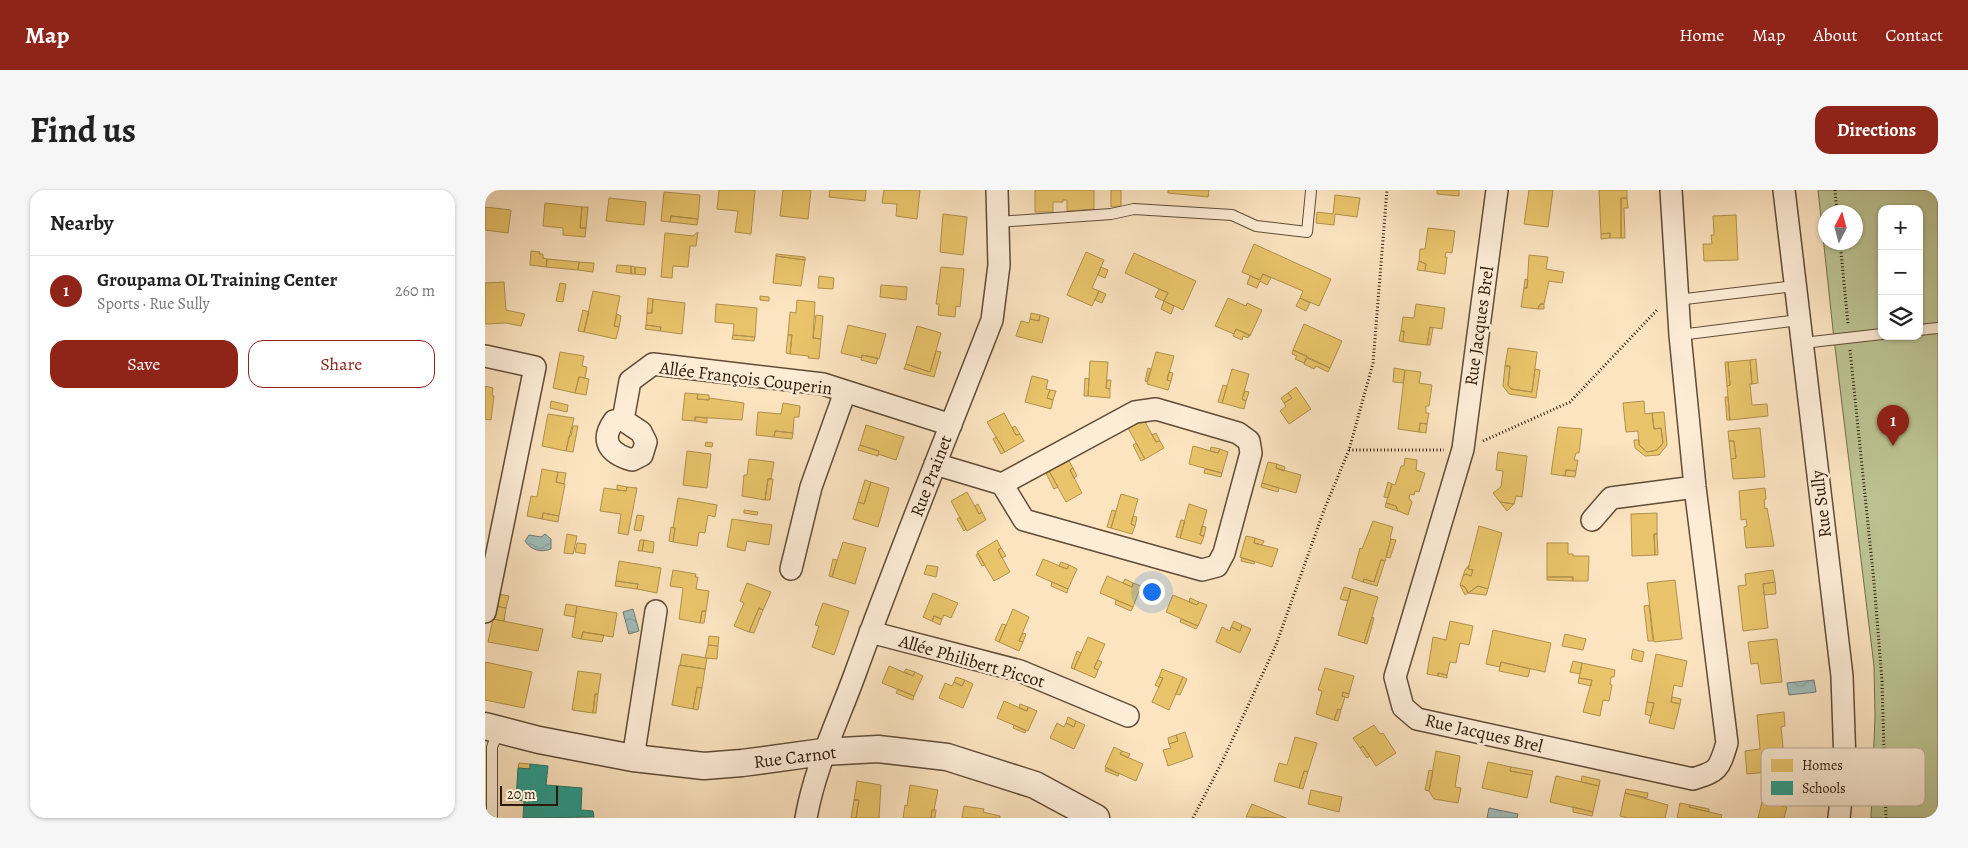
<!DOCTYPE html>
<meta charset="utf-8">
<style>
body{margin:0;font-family:Alegreya,serif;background:#f6f6f6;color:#222}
.controls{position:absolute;right:15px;top:15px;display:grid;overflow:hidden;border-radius:10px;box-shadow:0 1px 4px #0004}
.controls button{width:45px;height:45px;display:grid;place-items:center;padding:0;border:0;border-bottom:1px solid #e0e0e0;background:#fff;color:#222;font:25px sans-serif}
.compass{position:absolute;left:1333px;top:15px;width:45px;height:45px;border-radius:50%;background:#fff;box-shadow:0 1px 4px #0004;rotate:6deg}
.scale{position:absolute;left:15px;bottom:12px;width:58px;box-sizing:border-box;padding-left:5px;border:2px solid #2c1909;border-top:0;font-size:14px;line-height:18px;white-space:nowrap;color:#2c1909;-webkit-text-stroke:4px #fdedd7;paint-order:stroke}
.you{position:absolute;left:666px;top:401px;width:18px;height:18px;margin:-12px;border:4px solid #fff;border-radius:50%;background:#1a73e8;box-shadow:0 0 0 8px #1a73e833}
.badge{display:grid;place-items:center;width:32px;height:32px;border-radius:50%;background:#8f2418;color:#fff;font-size:16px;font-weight:700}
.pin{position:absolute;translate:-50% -41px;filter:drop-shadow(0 1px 2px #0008)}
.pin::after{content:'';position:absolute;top:26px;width:18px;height:15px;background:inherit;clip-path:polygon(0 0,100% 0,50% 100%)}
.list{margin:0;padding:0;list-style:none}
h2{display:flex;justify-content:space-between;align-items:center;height:65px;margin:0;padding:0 20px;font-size:21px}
h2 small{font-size:16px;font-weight:400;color:#767676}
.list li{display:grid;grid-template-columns:32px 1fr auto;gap:15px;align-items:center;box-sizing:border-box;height:70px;padding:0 20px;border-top:1px solid #e0e0e0}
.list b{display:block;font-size:19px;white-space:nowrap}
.list p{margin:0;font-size:16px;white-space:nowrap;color:#767676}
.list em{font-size:16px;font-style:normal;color:#767676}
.actions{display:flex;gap:10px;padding:15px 20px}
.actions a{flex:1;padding:11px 0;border:1px solid #8f2418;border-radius:15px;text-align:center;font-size:18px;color:#8f2418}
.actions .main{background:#8f2418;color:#fff}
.icon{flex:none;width:28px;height:28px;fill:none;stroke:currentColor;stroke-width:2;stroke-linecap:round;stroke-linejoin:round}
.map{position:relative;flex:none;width:1453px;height:628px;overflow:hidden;border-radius:15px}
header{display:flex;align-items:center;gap:30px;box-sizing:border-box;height:70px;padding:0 25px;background:#8f2418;color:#fff}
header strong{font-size:24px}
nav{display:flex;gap:28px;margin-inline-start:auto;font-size:18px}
.intro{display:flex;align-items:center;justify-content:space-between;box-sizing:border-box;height:120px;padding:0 30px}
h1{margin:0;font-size:35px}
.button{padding:12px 22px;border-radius:15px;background:#8f2418;color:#fff;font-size:18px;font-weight:700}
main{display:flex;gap:30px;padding:0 30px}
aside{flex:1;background:#fff;border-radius:15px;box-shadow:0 1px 4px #0004}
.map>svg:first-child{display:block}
</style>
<header>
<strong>Map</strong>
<nav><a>Home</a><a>Map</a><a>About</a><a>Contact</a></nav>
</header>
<div class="intro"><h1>Find us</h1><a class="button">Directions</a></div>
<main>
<aside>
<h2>Nearby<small></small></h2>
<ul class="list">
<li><span class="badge">1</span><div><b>Groupama OL Training Center</b><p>Sports · Rue Sully</p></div><em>260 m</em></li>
</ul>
<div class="actions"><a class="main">Save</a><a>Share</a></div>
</aside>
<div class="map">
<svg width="1453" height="628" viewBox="0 0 1453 628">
<defs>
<pattern id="water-waves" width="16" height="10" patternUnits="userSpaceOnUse" patternTransform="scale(1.25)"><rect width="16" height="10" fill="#a1bdbb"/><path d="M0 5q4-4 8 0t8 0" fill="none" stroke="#8ba29f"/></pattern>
</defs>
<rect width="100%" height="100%" fill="#fce4c1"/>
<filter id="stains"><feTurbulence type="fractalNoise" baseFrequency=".004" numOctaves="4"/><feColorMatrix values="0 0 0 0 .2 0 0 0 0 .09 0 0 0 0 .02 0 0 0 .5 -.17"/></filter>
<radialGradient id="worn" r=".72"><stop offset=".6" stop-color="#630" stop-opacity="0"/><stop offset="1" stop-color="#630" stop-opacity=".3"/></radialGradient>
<!-- green -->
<path fill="#bdc594" stroke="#746f4e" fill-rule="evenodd" d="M1333 0H1453V628H1386L1390 526 1389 476 1349 149ZM1397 19H1434V146H1397ZM1340 22H1370V52H1340Z"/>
<!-- water -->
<path fill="url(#water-waves)" stroke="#727b74" d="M60 344 66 349V359C55 363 46 360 40 351L44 345 56 347Z
M148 419 154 441 144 444 138 422Z
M1329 490 1331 502 1304 505 1302 493Z
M1004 618 1033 624 1032 628H1002Z"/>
<!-- homes -->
<path fill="#e9c46a" stroke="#b0914d" d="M234 0H270L266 44 250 42 253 21 232 19Z
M298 0H326L323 29 295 26Z
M345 0H381L380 11 344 7Z
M399 0H435L432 29 411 26 412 14 397 13Z
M550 0H609V19L582 21V10H578V12H568V22H550Z
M626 0H636V16L626 17Z
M683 0H724L723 7 683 3Z
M952 0H974V6L952 4Z
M1044 0H1068L1063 37 1039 34Z
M1114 0H1142V8H1136V48H1125V43L1116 44Z
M179 2 215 5 213 29 186 26 185 32 176 31Z
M850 5 875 8 872 27 850 24 849 35 831 33 832 22 848 24Z
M124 8 161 12 159 35 121 31Z
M1136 8H1142L1143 18H1139L1140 48H1136Z
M60 13 97 17 95 38H101L100 47 78 45V38L58 36Z
M0 17 26 20 23 43 0 40Z
M97 17H103L101 38H95Z
M458 24 482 27 478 65 455 62Z
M1251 25 1253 70 1219 71 1218 54H1227L1226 45H1229L1228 26Z
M186 26 213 29 212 35 185 32Z
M943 38 970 41 967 63 961 62 960 67H962L960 84 940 81 941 74 934 71 935 59H940Z
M213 42 211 56H205L203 77 188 76 187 88 176 87 180 43 208 46Z
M1125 43V48L1116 49V44Z
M769 54 846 89 834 116 815 108 818 101 778 84 775 90 757 82Z
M46 61 55 62 54 64H58V68L62 69 61 77 45 75Z
M601 62 619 70 607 98 614 101 607 116 582 105Z
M649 63 711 91 698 120 679 111 683 103 640 83Z
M291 64 320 67V70L291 66Z
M1044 65 1063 67 1061 79 1079 82 1077 93 1064 91 1059 114 1054 115 1053 119 1036 117 1039 98H1042Z
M291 66 320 70 316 96 288 93Z
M62 69 94 72 93 80 61 77Z
M934 71 941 74 940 81 932 80Z
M94 72 109 73 108 82 93 80Z
M132 75 146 76V84L131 82Z
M146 76 150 77V84H146Z
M150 77 161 78 160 85 150 84Z
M456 77 479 79 475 117 471 116 470 127 453 125 454 114H451Z
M616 77 623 80 620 88 613 85Z
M778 84 786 88 782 95 775 91 772 98 762 94 765 86 775 90Z
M334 86 349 88 348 99 333 98Z
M1040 89 1043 90 1042 98H1039Z
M19 92 21 120 40 124 36 136 21 133 0 134V93Z
M75 93 81 94 78 112 71 111Z
M396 95 422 97 421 110 395 107Z
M674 99 683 103 679 111 670 107Z
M108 101 135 106 129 136 134 137 131 149 99 142Z
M614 101 621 104 617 113 610 110Z
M275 106 284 107V111L275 110Z
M163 108 168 109 167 123H162Z
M743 108 761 116 762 113 777 120 765 146 751 139 749 144 730 136Z
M815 108 825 113 821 121 811 116Z
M168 109 200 113 197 144 175 141 176 137 161 135 162 123H167Z
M312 110 330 112 328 148 336 149 334 169 323 168 324 166 305 164 307 145H303L305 122 311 123Z
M679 111 689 116 686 124 676 119Z
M1056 113 1059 114V119H1053Z
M231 114 272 118 270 147 248 145 249 134 230 132Z
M931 114 960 118 957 139 945 137 942 155 918 152 919 141H916L918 127 929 128Z
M98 120 104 122 99 142 93 141Z
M546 123 555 125 554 131 545 129Z
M132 124 136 126 134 137 129 136Z
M331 125 338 126 336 149 328 148Z
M555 125 564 128 557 153 531 146 536 131 544 133 545 129 554 131Z
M819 134 857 151 845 178 808 160Z
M161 135 176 137 175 141 160 139Z
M363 135 401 144 394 169 377 165V168L356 163Z
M432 136 456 143 445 182 421 174Z
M945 137 948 138 945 155H942Z
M751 139 765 145 763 148 758 146 757 150 748 146Z
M916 141H919L918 152 914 151Z
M248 145 270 147 269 151 247 149Z
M303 145H307L305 164 301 163Z
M1023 158 1052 162 1047 202 1026 199 1023 195 1025 176H1020Z
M808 160 822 166 819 173 810 169 812 166 807 164Z
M451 161 456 162 449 187 419 179 421 174 445 182Z
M75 162 99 166 97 176 102 177 100 188 94 187 90 203 68 198Z
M671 162 689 166 682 190 686 191 683 200 662 194Z
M377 165 393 168 391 174 376 170Z
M822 168 845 178 843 182 831 176 829 179 819 174Z
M1271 169 1273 193 1267 194 1265 170Z
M1265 170 1267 194H1265L1267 215 1282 214 1283 226 1245 230 1242 196 1245 195 1243 172Z
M605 171 623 172 621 198 625 199V208L603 206Z
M1240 172H1243L1245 195 1242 196Z
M1020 176H1025L1023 195 1026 199 1047 202 1050 179 1055 180 1051 208 1024 204 1018 196Z
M663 178 666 179 662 192 660 191Z
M909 178 920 180 918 193 908 192Z
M747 179 764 184 757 209 761 211 759 219 737 213Z
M920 180 936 182 934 193 947 195 944 216H941V223H944L942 234 935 233 934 242 913 239Z
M684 182 688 183 686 191 682 190Z
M547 186 563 190 561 199 565 200 562 208 568 210 566 219 540 212Z
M94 187 104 189 101 205 90 203Z
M600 188 604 189 603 206H599Z
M622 190H626L625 199 621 198Z
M738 195 742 196 737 213 733 212Z
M0 196 8 198 7 205 9 206 6 230 0 229Z
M811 197 826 219 804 234 795 221 801 216 799 213 807 208 803 203Z
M565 200 571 201 568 210 562 208Z
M760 201 764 202 761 211 757 209Z
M200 203 213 204 212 209 224 210V208L259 213 257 230 210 227V231L197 230Z
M803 203 807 208 799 213 796 208Z
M213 204 224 205V210L212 209Z
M1240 207H1243L1245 230H1242Z
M66 211 83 215 82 222 65 218Z
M1159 211 1160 224 1167 223 1169 239 1176 238 1178 253 1172 260 1162 262 1154 255 1153 241 1141 242 1138 213Z
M298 213 315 216 314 227H309L308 243 290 241 289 247 271 245 273 222 296 224Z
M1179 222 1182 255 1174 265 1160 266 1150 258 1149 250H1154V255L1162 262 1172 260 1178 253 1176 238 1169 239 1167 223Z
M519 223 531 245 535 244 539 251 520 262 502 232Z
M63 224 89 228 81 261 57 256Z
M210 227 222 228V233L210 231Z
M659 230 671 252 675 251 679 258 660 269 643 238Z
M935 233 942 234 941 243 934 242Z
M381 235 419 247 411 270 393 264 394 261 375 255Z
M88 236H93L88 262 81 261 84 246H86Z
M530 236 535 244 531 245 527 238Z
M1073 237 1097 239 1094 263H1091L1089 270H1093L1091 281 1081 280 1080 286 1066 284Z
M1275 238 1280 287 1248 289 1246 269 1251 268 1249 251H1244L1243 241Z
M290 241 308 243 307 249 289 247Z
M671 243 675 251 671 252 667 245Z
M511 247 520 262 516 264 508 249Z
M1244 251H1249L1251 268 1246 269Z
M221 252 228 253 227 257 220 256Z
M651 253 660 269 656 271 648 255Z
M375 255 394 261 393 266 373 260Z
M708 256 733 263 735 259 743 262 737 283 704 274Z
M726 257 735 259 733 263 725 261Z
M202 261 226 264 222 298 198 295Z
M1013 262 1042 266 1037 307 1031 306 1029 314 1015 312 1008 303 1016 297 1018 281 1011 280Z
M920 268 932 270 931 280 940 283 934 302 930 301 929 305 925 304 924 308 927 312 923 325 913 321 911 316 901 313 907 294 910 295 916 276H919Z
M264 269 289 272 286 289H283L280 310 257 306 259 285H262Z
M584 271 588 278 585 280 597 303 581 312 564 281Z
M783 272 792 274 791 278 816 285 811 303 777 293Z
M792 274 800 277 799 281 791 278Z
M588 278 592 286 589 288 585 280Z
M57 279 73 282 71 292 80 294 74 326 58 323 57 329 42 326 46 306 52 307Z
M720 279 737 283 736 287 719 283Z
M1081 280 1091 281 1090 287 1080 286Z
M564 281 573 297 569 299 561 283Z
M73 282 81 283 79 294 71 292Z
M283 289H288L285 310H280Z
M380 290 386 292 379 314 373 312Z
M386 292 404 298 393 337 368 329 373 312 379 314Z
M903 292 907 294 903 308 899 307Z
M777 293 794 298 793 302 776 297Z
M132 295 142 297 141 301 132 300Z
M142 297 152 298 143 345 133 343 136 324 115 321 119 298 141 301Z
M1280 298 1281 309 1279 310 1280 319 1282 318 1289 356 1261 358 1259 337 1262 336 1261 329 1256 330 1254 301Z
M482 302 494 324 497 322 501 330 482 341 466 311Z
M636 304 653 309 646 334 650 336 647 344 626 338Z
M193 308 232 315 230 327 223 325 220 343 214 342 212 356 188 352 190 338H188Z
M1015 312 1029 314 1022 321Z
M901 313 911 316 913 321 900 317Z
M493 314 497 322 494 324 490 316Z
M704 314 722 320 715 345 719 346 716 354 695 348Z
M259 320 273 322 272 325 259 323Z
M627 320 631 321 626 338 622 337Z
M58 323 74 326 73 332 57 329Z
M1172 323V344H1169L1170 365 1147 366 1146 324Z
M152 325 159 326 156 341 149 340Z
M648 326 652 327 650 336 646 334Z
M475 327 481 339 479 341 472 329Z
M247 329 287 335 284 355 262 351 260 361 242 357Z
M696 330 700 331 695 348 691 347Z
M888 331 908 337 905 348 906 349 900 371 896 370 889 392 879 389 878 392 867 388 875 358 877 359Z
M717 336 721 337 719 346 715 345Z
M994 336 1017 343 1003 399 993 396 983 403 980 397 975 395 978 386 981 384 986 386 988 380 983 379Z
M186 337 190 338 188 352 184 351Z
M82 344 92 346 88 364 79 363Z
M1169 344H1172L1173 365H1170Z
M761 346 770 348 769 353 793 359 787 377 755 367Z
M770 348 779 351 777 355 769 353Z
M906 349 911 350 905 368 901 367Z
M155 350H159L157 361H153Z
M159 350 169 352 168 363 157 361Z
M512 350 516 358 513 360 525 382 509 391 492 362Z
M358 352 381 358 370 394 347 387Z
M92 353 101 354 100 364 90 362Z
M1062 353H1083V364H1088V366H1104L1103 391H1088V387H1062Z
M516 358 521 366 517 368 513 360Z
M493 363 500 375 497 376 491 365Z
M757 368 770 372 769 374 756 371Z
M348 369 352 370 347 387 344 386Z
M558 369 582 379 584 375 592 379 583 399 551 385Z
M896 370 900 371 892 396 878 392 879 389 889 392Z
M134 371 176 378 172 403 152 399 153 394 131 391Z
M576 372 584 375 582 379 574 376Z
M442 375 453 377 451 387 439 384Z
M984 375 983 379 988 380 986 386 981 384 978 386 980 380Z
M188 380 211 384 210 387H213L211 399 224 401 221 421H217L215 433 194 429 198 398 185 396Z
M1288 380 1290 392 1278 394 1283 438 1258 441 1253 396 1261 395 1260 384Z
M622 386 647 397 648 393 656 396 648 417 615 403Z
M1062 387H1088V391L1062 390Z
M640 389 648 393 647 397 638 393Z
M1190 390 1197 449 1169 452 1162 393Z
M131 391 153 394 152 399 130 396Z
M567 392 583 399 582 403 566 396Z
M1290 392 1291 404 1279 405 1278 394Z
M262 393 286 402 278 420 274 418 264 442 249 436 259 413 255 411Z
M975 395 980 397 983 403 980 405Z
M993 396 1003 399 1001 405 983 403Z
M859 397 866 399 863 411 855 409Z
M866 399 893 407 879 453 853 445Z
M448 403 473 413 466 428 459 425 457 429 449 426 447 431 438 427Z
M13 404 24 406 21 418 10 416Z
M688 405 712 415 714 412 722 415 713 436 681 422Z
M705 408 714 412 712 415 704 412Z
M631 410 648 417 646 421 630 414Z
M338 413 364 421 349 465 327 457 334 436 330 435Z
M81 414 92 416 90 427 79 425Z
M1164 415 1168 451H1163L1159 416Z
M10 416 21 418 19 431 8 429Z
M92 416 132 423 128 447 98 442 96 449 87 447Z
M274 418 278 420 269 443 264 442Z
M528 419 544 427 534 451 538 452 534 461 514 452Z
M217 421H221L219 433H215Z
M449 426 457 429 455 435 447 431Z
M887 427 889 428 882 454 879 453Z
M8 429 58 439 53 461 3 452Z
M696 429 713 436 711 439 695 432Z
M749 431 757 435 755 441 746 437Z
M965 431 988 436 984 455 975 453 971 473 965 472 962 485 953 483V486L942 484 948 447 961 450Z
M517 434 521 435 514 452 510 450Z
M757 435 766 439 755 463 731 452 737 437 745 441 746 437 755 441Z
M1008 440 1066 453 1060 482 1016 472 1015 477 1001 474Z
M98 442 119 445 117 452 96 449Z
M538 443 541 444 538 452 534 451Z
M1080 444 1101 449 1098 460 1077 456Z
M224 446 234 447 233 456 223 455Z
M603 447 620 454 609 478 613 480 610 488 589 479Z
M1292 449 1297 492 1276 494 1273 473 1266 474 1263 452Z
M223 455 233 456 232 469 220 468Z
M1148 459 1159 462 1157 472 1146 469Z
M592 461 596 463 589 479 586 478Z
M197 464 222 468 220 479 195 475Z
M1171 464 1202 471 1197 497 1189 495 1186 512 1195 514 1189 539 1164 533 1169 513 1162 512Z
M613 470 617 472 613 480 609 478Z
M1088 471 1097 473 1095 484 1085 482Z
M0 472 47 482 39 518 0 510Z
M1016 472 1045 479 1043 487 1014 481Z
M1097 473 1130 480 1129 487H1126L1125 494 1127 495 1124 511 1118 510 1115 526 1098 522 1107 490 1094 488Z
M194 475 220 479 217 498 212 497 208 519 187 515Z
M404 476 428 486 430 482 438 486 429 506 397 493Z
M840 478 869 486 864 504 858 502 857 506 860 507 856 520 853 519 849 530 831 524 837 501 833 500Z
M421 479 430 482 428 486 419 482Z
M677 479 698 487 684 520 667 512 678 488 674 487Z
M93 481 116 484 113 504H110L108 523 87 520Z
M953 483 962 485V488L953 486Z
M471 487 480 490 477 496 469 492Z
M674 487 678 488 674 497 670 495Z
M698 487 702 489 695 505 691 504Z
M1094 488 1107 490 1106 496 1093 493Z
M480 490 488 494 478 518 454 508 460 493 467 496 469 492 477 496Z
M212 497 217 498 213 520 208 519Z
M413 499 429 506 428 510 411 503Z
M858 502 864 504 863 508 857 506Z
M110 504H113L111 523H108Z
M1187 507 1196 509 1195 514 1186 512Z
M519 511 542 521 543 517 552 521 543 541 512 528Z
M1162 512 1169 513 1166 526 1160 524Z
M535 514 543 517 542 521 534 518Z
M853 519 856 520 853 531 849 530Z
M1299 522 1300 536 1296 537 1299 566 1281 568 1283 582 1262 584 1260 561 1275 559 1272 525Z
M583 527 591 531 589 537 581 533Z
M591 531 600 535 589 559 565 548 572 533 579 537 581 533 589 537Z
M529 535 541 541 540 543 528 538Z
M889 535 895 544 898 543 911 563 891 576 878 556 875 558 868 548Z
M700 542 708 567 683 576 678 560 686 558 684 554 693 551 691 545Z
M691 545 693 551 684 554 683 548Z
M810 547 832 553 823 582 819 581 814 598 789 591 794 573 802 575Z
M878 556 885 566 882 568 875 558Z
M629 557 637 561 635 564 658 574 651 591 620 577Z
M637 561 645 564 643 568 635 564Z
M951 561 975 566 970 597 976 598 973 613 949 609 944 601Z
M1003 572 1026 577 1025 581 1047 585 1042 608 997 598Z
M34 573 45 574V579L33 578Z
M1026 577 1048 581 1047 585 1025 581Z
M621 578 634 584 633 586 620 581Z
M944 580 948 581 944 601 940 600Z
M819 581 823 582 818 599 814 598Z
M1071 586 1114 596 1108 622 1065 612Z
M1097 586 1115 590 1114 596 1096 592Z
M372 591 396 595 394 628H371L374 610H369Z
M425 595 453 600 449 620H447L446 628H418L420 615 422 616Z
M1141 599 1163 603 1162 608 1140 603Z
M826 600 857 607 854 622 823 614Z
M1140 603 1183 615 1180 628H1143L1135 626Z
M369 610H374L371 628H366Z
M1277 612 1302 617 1299 628H1273Z
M1195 613 1205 615 1204 617 1237 625 1236 628H1192Z
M767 614 801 628 761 627Z
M1205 615 1224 619V622L1204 617Z
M479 616 499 619 498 622 515 626V628H477Z
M1088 617 1108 622 1107 626 1088 622Z
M447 620H451L450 628H446Z"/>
<!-- schools -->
<path fill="#2a9d8f" stroke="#2b7567" d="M45 574 63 576 61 595 97 598 96 620 108 621 109 627 38 628 39 611 31 610 33 578 45 579Z"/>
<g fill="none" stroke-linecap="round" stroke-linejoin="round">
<defs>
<path id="service" d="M513 32 626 24 649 19 747 25 771 36 822 42 826 1
M1192 110 1310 96
M1434 140 1453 138
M1195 145 1314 130
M1318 153 1397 144
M7 628V557L14 540"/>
<path id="minor" d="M1012 0 978 259 910 487 918 517 932 529 1208 589C1234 581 1234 579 1242 553L1210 297 1195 145 1186 0
M1299 0 1357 486 1360 573 1354 628
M0 166 50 177 0 422
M138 230 129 231C114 252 126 264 147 270L157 265 161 252 156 242 138 230 145 191 168 174 338 194 466 235
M450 274 517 294 650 222 671 219 753 243 764 251 766 263 739 363 732 376 717 380 539 330 517 294
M1107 330 1126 308 1210 297
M306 379 326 297 360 202
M385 442 535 481 643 526
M148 568 171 421
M321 628C330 577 352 533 370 484 413 365 461 248 507 130L514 75 512 0"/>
<path id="tertiary" d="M0 536 54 550 148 568 219 576 257 573 338 562 393 559 462 567 550 595 611 628"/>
</defs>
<!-- service casing -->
<use href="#service" stroke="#604c37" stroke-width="12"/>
<!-- minor casing -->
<use href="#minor" stroke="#604c37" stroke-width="24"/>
<!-- tertiary casing -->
<use href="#tertiary" stroke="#604c37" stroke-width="29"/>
<!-- path -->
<path stroke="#2c1909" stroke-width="3" stroke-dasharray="1 2.5" stroke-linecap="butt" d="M1350 0 1352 22
M1355 52 1363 134
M1365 160 1389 392 1397 491 1401 628
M998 251 1085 212 1173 119
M864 260H959
M708 628 737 572 791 455 839 320 864 260 888 173 902 0"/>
<!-- service -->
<use href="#service" stroke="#fdedd7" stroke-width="10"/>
<!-- minor -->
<use href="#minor" stroke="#fdedd7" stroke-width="21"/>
<!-- tertiary -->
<use href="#tertiary" stroke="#fdedd7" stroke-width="26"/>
</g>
<g text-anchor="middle" stroke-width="5" stroke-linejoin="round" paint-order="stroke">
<!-- street labels -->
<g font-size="18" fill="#2c1909" stroke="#fdedd7">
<text transform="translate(994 136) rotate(-82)" y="6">Rue Jacques Brel</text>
<text transform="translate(261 188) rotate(7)" y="6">Allée François Couperin</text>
<text transform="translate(446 286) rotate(-69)" y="6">Rue Prainet</text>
<text transform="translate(1336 314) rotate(-97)" y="6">Rue Sully</text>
<text transform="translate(487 471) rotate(16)" y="6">Allée Philibert Piccot</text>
<text transform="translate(999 543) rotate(13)" y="6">Rue Jacques Brel</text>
<text transform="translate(310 567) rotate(-7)" y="6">Rue Carnot</text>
</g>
</g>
<!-- legend -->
<rect x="1276" y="558" width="164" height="58" rx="8" fill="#fdedd7" stroke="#bead99" stroke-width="1"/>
<rect x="1286" y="569" width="22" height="13" fill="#e9c46a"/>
<rect x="1286" y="591" width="22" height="14" fill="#2a9d8f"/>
<g font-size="14" fill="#2c1909">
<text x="1317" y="580">Homes</text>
<text x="1317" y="603">Schools</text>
</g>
<rect width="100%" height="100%" filter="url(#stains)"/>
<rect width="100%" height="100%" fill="url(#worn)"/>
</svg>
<div class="controls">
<button>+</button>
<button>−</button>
<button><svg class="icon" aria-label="layers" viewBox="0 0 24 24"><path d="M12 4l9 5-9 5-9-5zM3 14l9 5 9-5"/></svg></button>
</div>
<svg class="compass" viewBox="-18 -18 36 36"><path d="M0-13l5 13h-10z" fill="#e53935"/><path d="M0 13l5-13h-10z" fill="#767676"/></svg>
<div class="scale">20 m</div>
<div class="you"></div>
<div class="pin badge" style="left:1408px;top:256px">1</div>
</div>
</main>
